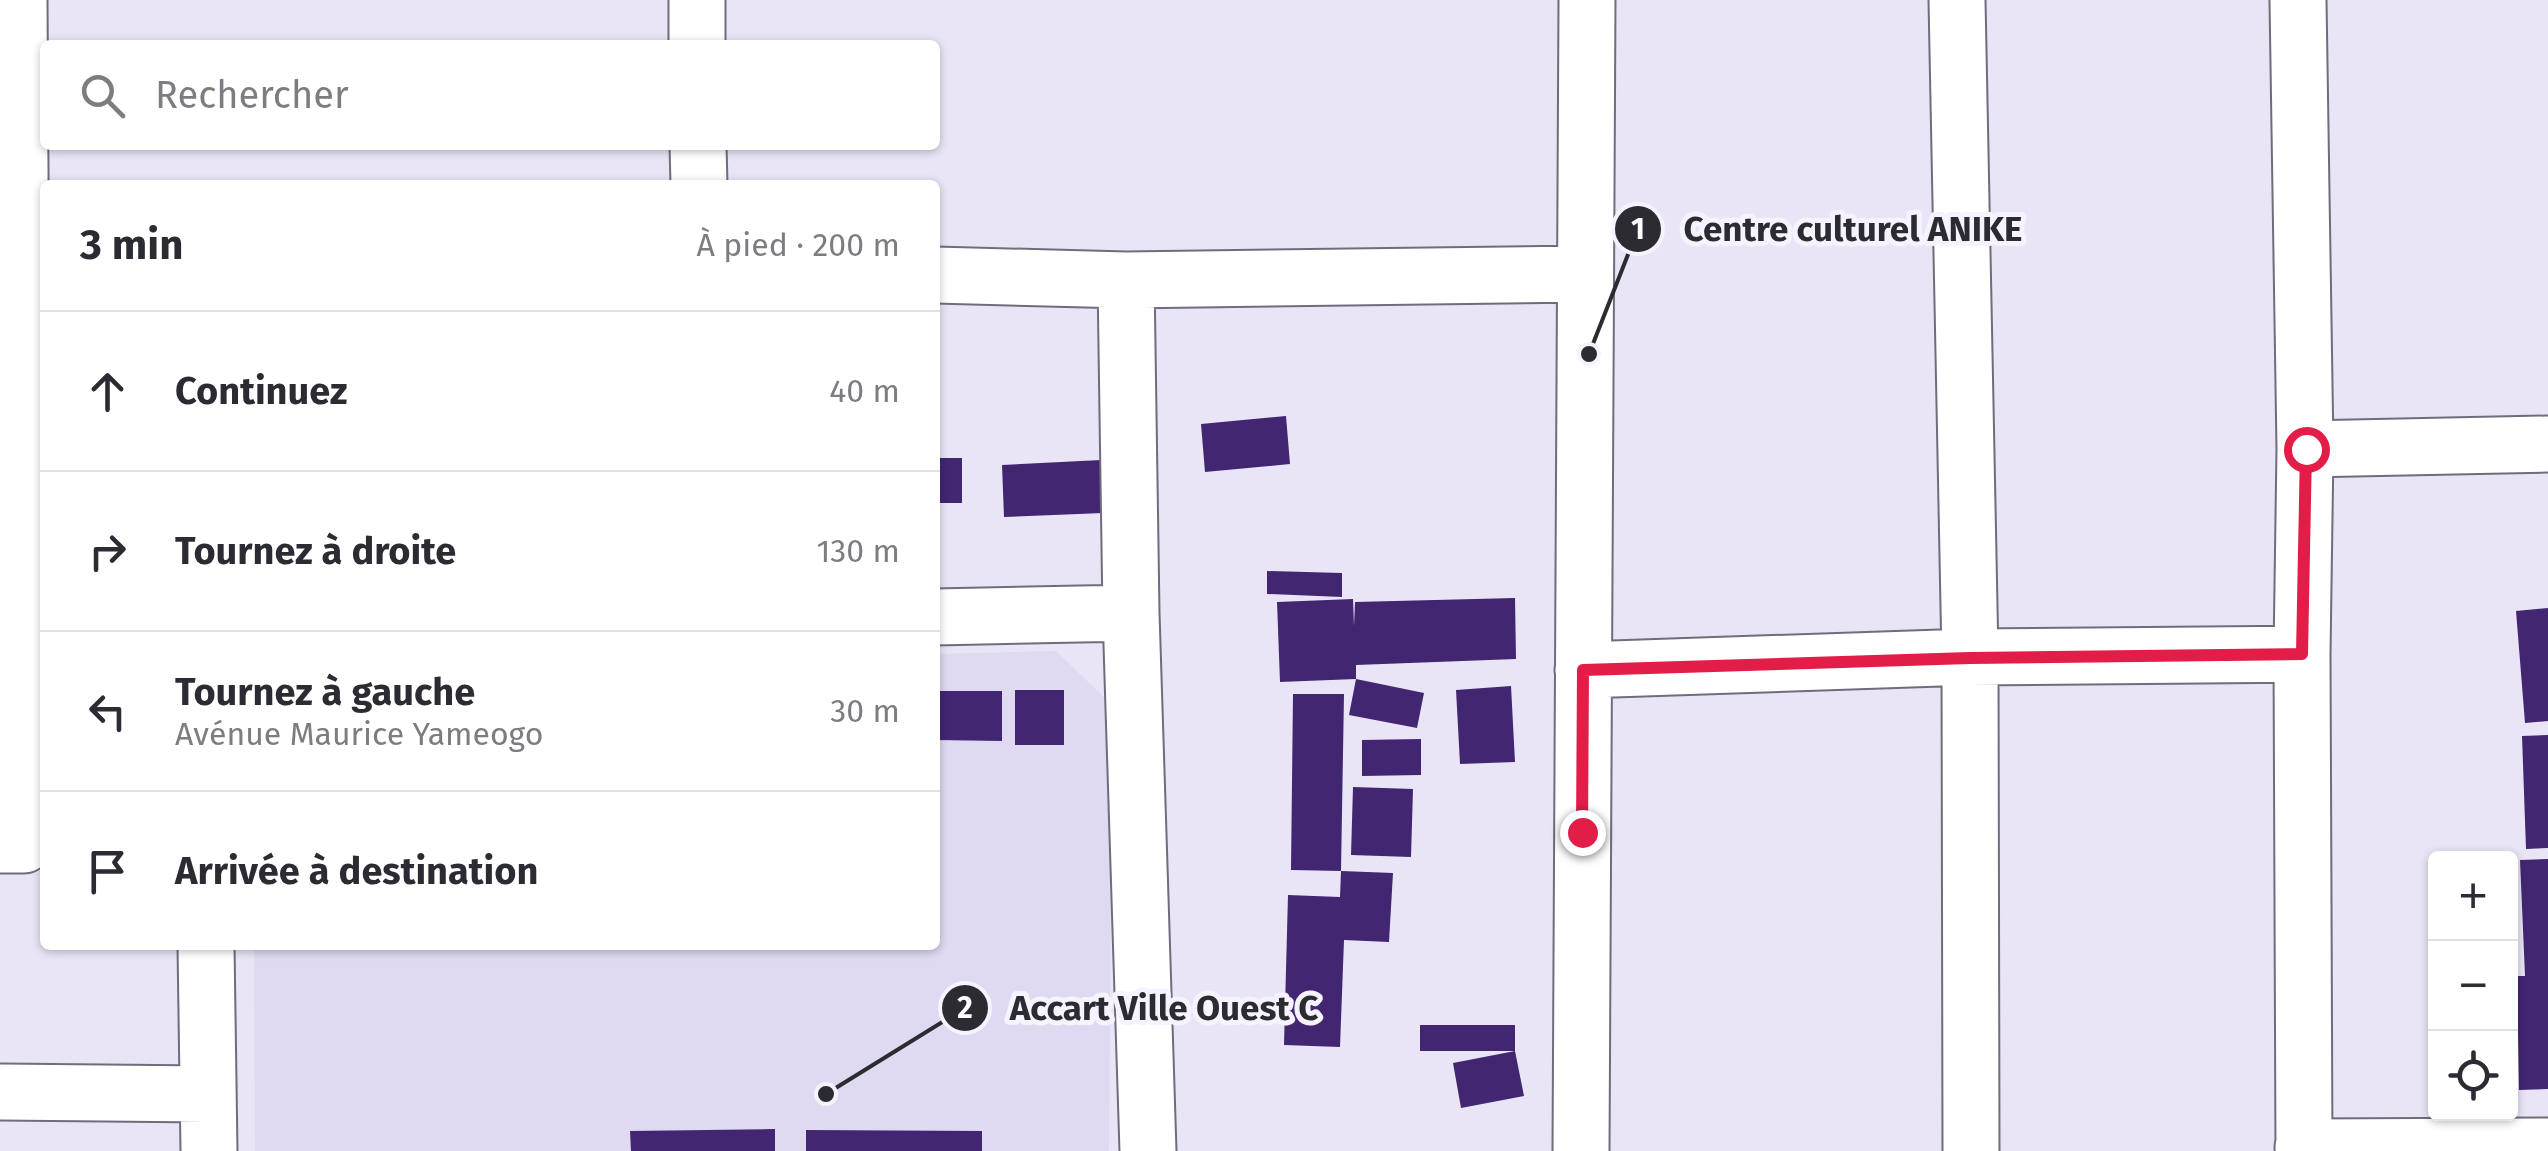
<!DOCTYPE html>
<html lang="fr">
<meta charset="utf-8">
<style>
body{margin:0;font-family:"Fira Sans",sans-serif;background:#f7f7f7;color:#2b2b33}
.controls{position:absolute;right:30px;bottom:30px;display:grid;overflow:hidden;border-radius:10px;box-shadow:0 2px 8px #0004}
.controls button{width:90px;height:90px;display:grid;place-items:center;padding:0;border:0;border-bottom:2px solid #e1e1e2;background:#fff;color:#2b2b33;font:50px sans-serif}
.stop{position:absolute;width:30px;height:30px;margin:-22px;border:8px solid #e11d48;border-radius:50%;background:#fff}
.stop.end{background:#e11d48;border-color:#fff;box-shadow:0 2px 10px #0008}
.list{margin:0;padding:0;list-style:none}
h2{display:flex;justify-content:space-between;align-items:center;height:130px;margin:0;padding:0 40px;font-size:42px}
h2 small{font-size:32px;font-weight:400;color:#7c7c81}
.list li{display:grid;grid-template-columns:65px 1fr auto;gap:30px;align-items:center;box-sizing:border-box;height:160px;padding:0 40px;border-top:2px solid #e1e1e2}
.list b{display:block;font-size:38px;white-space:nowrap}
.list p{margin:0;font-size:32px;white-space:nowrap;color:#7c7c81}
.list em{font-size:32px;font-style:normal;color:#7c7c81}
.icon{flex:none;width:55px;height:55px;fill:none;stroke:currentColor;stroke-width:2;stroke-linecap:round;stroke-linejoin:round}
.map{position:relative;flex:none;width:2548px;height:1151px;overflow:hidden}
.search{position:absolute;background:#fff;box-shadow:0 2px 8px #0004;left:40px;top:40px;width:900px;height:110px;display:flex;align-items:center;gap:25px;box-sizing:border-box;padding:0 35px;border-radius:10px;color:#7c7c81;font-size:38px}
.panel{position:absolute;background:#fff;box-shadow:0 2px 8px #0004;left:40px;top:180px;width:900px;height:770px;border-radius:10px}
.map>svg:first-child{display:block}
</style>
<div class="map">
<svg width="2548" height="1151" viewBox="0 0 2548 1151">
<rect width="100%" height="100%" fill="#e9e5f6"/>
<!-- built -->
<path fill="#dfd9f1" d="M1056 651 1112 705 1109 1151H255L254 945H935V654Z"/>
<!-- building -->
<path fill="#422671" d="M1286 416 1290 464 1205 472 1201 424Z
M935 458H962V503H935Z
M1101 460 1103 513 1004 517 1002 465Z
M1267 571 1342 573V597L1267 594Z
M1515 598 1516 659 1356 665V679L1424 693 1417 728 1349 715 1356 679 1280 682 1277 602 1353 599 1354 626 1355 602Z
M2548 608V721L2525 723 2516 611Z
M1511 686 1515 762 1460 764 1456 690Z
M1015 690H1064V745H1015Z
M935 691H1002V741L935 740Z
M1293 694H1344L1341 871 1291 870Z
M2548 735V848L2526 849 2522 736Z
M1421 739V775L1362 776V740Z
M1353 787 1413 789 1411 857 1351 855Z
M2548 859V1089L2519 1090 2517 976H2525L2520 860Z
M1341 871 1393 873 1389 942 1344 940 1340 1047 1284 1045 1288 895 1340 897Z
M1420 1025H1515V1051H1420Z
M1515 1051 1524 1096 1461 1108 1453 1063Z
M775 1129V1151H631L630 1131Z
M806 1130 982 1131V1151H806Z"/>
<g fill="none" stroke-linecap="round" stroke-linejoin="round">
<defs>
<path id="minor" d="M697 0V45
M1957 0 1970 657 1971 1151
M2298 0 2305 449 2302 654 2304 1151
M698 145 699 185
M935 275 1126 280 1584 274
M1126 280 1131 613 1148 1151
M2305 449 2548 444
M935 617 1131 613
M1583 670 1970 657 2302 654
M0 845H24L19 0
M206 945 209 1151
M0 1092 207 1094
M2303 1147 2548 1146
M1581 1151 1587 0"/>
</defs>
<!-- minor casing -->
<use href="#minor" stroke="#706c7b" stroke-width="59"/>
<!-- minor -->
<use href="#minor" stroke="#fff" stroke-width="55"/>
</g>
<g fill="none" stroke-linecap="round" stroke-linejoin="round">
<!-- route -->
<path stroke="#e11d48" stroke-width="12" d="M1582 832 1583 670 1970 658 2302 654 2306 449"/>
</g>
<!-- callouts -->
<path fill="none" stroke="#2c2b31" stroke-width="4" d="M1589 354L1638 229M826 1094L965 1008"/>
<g fill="#2c2b31" stroke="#f6f3fe" stroke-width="4">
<circle cx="1589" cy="354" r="10"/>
<circle cx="826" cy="1094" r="10"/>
<circle cx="1638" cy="229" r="25"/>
<circle cx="965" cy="1008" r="25"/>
</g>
<g font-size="30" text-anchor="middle" font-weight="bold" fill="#fff">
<text x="1638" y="239">1</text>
<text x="965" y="1018">2</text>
</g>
<g font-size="35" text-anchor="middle" font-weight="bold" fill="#2c2b31" stroke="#f6f3fe" stroke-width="10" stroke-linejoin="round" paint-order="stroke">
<text x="1853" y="241">Centre culturel ANIKE</text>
<text x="1164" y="1020">Accart Ville Ouest C</text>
</g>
</svg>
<div class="controls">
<button>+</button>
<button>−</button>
<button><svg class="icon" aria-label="locate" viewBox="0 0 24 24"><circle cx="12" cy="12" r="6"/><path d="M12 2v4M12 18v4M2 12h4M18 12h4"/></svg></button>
</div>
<div class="stop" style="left:2306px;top:449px"></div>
<div class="stop end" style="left:1582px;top:832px"></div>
<div class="search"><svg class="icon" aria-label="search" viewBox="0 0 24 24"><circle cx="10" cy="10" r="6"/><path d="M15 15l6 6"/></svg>Rechercher</div>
<section class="panel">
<h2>3 min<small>À pied · 200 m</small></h2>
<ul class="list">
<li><svg class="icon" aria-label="ahead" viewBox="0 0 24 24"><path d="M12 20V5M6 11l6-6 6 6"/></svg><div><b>Continuez</b></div><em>40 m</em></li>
<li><svg class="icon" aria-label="right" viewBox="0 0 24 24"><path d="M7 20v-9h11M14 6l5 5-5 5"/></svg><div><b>Tournez à droite</b></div><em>130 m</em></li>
<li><svg class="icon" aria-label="left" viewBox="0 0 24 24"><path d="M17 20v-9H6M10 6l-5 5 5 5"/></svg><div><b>Tournez à gauche</b><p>Avénue Maurice Yameogo</p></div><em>30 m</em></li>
<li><svg class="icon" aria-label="arrive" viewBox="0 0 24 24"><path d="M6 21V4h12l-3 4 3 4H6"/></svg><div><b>Arrivée à destination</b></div></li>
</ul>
</section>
</div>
